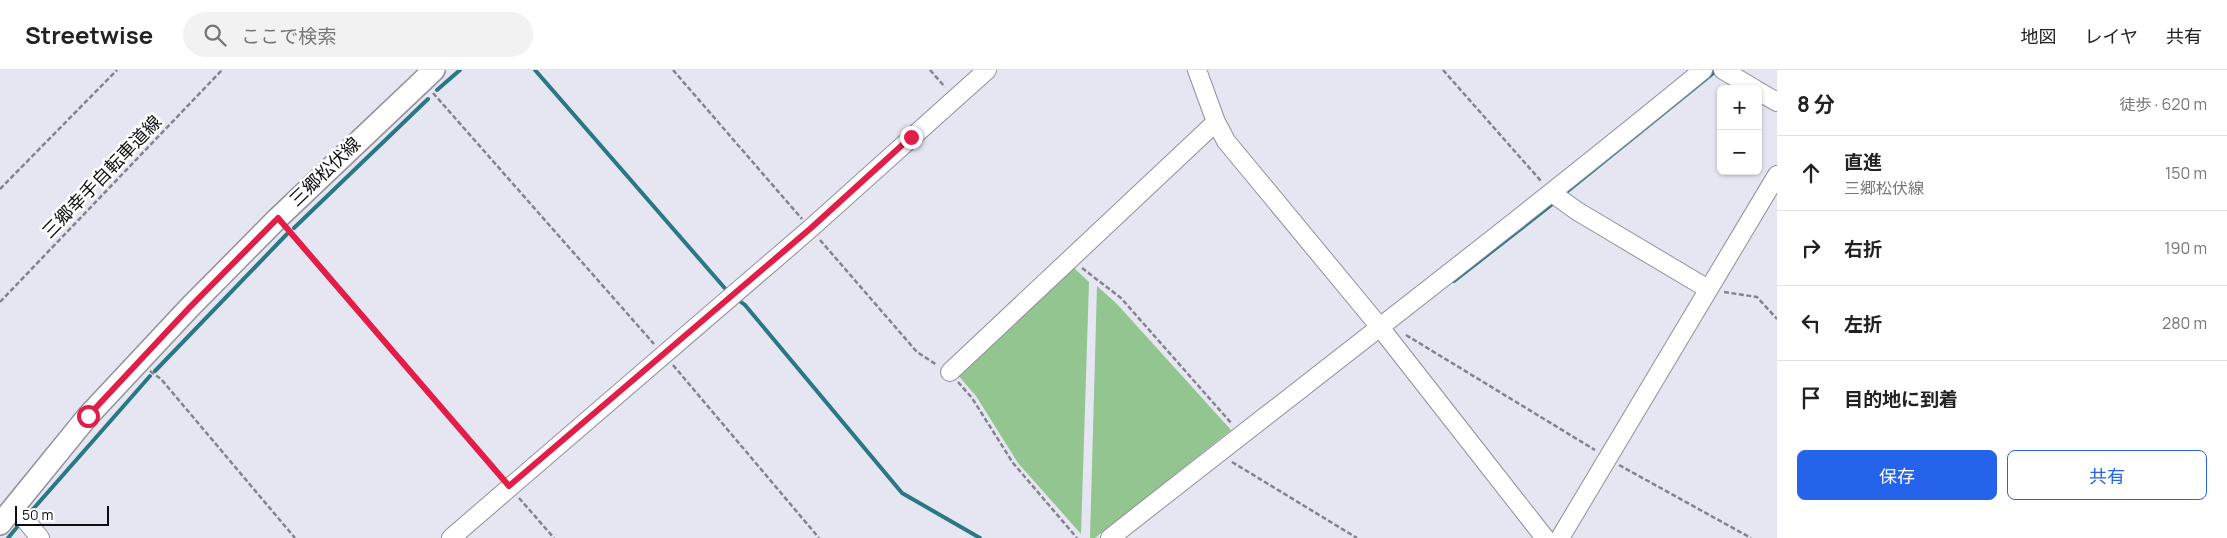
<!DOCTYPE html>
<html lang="ja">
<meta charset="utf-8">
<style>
body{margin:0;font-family:Manrope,"Noto Sans JP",sans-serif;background:#f2f2f2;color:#222}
.controls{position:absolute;right:15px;top:15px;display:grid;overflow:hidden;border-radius:8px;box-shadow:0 1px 4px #0004}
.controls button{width:45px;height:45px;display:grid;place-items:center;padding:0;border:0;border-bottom:1px solid #e0e0e0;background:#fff;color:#222;font:25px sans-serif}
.scale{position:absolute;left:15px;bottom:12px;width:94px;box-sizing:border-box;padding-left:5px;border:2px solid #0d0e11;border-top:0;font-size:14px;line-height:18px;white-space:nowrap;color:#0d0e11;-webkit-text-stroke:4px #fff;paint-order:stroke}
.stop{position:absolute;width:15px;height:15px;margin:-11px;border:4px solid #e11d48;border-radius:50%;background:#fff}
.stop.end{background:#e11d48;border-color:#fff;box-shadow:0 1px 5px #0008}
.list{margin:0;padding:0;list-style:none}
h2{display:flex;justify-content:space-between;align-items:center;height:65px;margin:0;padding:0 20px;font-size:21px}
h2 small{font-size:16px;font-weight:400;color:#767676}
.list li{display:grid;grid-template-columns:32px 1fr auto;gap:15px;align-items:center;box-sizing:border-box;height:75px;padding:0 20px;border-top:1px solid #e0e0e0}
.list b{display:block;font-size:19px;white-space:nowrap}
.list p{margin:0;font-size:16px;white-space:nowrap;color:#767676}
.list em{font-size:16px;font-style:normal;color:#767676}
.actions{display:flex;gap:10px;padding:15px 20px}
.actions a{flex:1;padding:11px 0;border:1px solid #2563eb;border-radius:8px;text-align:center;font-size:18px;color:#2563eb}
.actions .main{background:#2563eb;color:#fff}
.icon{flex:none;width:28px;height:28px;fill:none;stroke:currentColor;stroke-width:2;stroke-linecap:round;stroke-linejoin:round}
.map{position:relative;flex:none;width:1777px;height:468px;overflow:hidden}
header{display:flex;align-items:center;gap:30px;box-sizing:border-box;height:70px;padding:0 25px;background:#fff;border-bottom:1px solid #e0e0e0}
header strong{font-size:24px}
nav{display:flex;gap:28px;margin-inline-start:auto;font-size:18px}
.search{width:350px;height:45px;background:#f2f2f2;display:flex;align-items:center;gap:12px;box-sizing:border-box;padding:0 18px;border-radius:28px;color:#767676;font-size:19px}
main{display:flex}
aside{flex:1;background:#fff}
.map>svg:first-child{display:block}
</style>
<header>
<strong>Streetwise</strong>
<div class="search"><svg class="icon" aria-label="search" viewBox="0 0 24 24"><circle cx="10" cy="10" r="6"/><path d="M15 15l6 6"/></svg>ここで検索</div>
<nav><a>地図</a><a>レイヤ</a><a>共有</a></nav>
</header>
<main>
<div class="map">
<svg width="1777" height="468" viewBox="0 0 1777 468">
<rect width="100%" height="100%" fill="#e5e6f1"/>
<!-- green -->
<path fill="#93c590" d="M1072 196 1089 212 1081 464 1018 393 976 326 956 303Z
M1097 216 1117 234 1231 360 1095 468H1090Z"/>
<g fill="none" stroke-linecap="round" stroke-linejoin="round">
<!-- stream -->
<path stroke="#2b7885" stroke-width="4" d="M535 0 729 223
M437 20 460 0
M1564 124 1717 0
M294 158 428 29
M1454 211 1555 132
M737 229 745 235 902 423 980 468
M155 301 287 164
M27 446 150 306
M8 468 18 456"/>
<defs>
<path id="minor" d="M1197 0 1216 52 1226 71 1379 256 1545 468
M1723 0 1755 19
M1758 21 1777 32
M1552 123 1577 141 1708 219
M950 302 1216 52
M13 440 23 447 40 468
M451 468 811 158 987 0
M1110 468C1308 312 1508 160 1703 0
M1560 468 1777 105"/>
<path id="major" d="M0 454 88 346 189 238 278 148 434 0"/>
</defs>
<!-- minor casing -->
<use href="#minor" stroke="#8f909a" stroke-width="20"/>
<!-- major casing -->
<use href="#major" stroke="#8f909a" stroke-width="24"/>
<!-- path -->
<path stroke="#83848b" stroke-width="2.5" stroke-dasharray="5 2.5" stroke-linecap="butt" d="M673 0 802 149
M930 0 945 17
M1443 0 1541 111
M433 23 654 274
M0 119 117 0
M289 161 501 406
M820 170 917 282 937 295
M1082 198 1121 228 1232 354
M1724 222 1757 227 1777 249
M0 232 222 0
M1406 265 1595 380
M673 295 819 468
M150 301 161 309 295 468
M958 312 972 328 1013 393 1077 468
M1232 392 1357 468
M1619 395 1751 468
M519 428 554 468"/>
<!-- minor -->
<use href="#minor" stroke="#fff" stroke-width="18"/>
<!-- major -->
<use href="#major" stroke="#fff" stroke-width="21"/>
</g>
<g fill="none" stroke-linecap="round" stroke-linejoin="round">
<!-- route -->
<path stroke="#e11d48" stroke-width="6" d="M88 346 189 238 278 148 509 416 811 158 911 67"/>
</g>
<g text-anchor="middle" stroke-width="5" stroke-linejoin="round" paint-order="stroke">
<!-- street labels -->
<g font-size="18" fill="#0d0e11" stroke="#fff">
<text transform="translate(325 102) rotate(-44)" y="6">三郷松伏線</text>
<text transform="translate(102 107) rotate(-46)" y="6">三郷幸手自転車道線</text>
</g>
</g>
</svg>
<div class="controls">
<button>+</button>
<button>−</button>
</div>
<div class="scale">50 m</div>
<div class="stop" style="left:88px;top:346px"></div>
<div class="stop end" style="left:911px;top:67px"></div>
</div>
<aside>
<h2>8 分<small>徒歩 · 620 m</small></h2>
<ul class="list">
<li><svg class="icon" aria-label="ahead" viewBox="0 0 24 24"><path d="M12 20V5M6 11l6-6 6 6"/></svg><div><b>直進</b><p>三郷松伏線</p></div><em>150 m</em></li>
<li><svg class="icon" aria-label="right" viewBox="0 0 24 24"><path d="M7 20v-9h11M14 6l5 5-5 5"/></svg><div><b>右折</b></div><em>190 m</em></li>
<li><svg class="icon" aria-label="left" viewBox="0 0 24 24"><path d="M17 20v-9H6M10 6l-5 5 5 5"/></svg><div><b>左折</b></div><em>280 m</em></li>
<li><svg class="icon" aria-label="arrive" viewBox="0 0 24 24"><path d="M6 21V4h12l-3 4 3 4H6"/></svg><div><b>目的地に到着</b></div></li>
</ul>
<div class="actions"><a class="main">保存</a><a>共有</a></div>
</aside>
</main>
